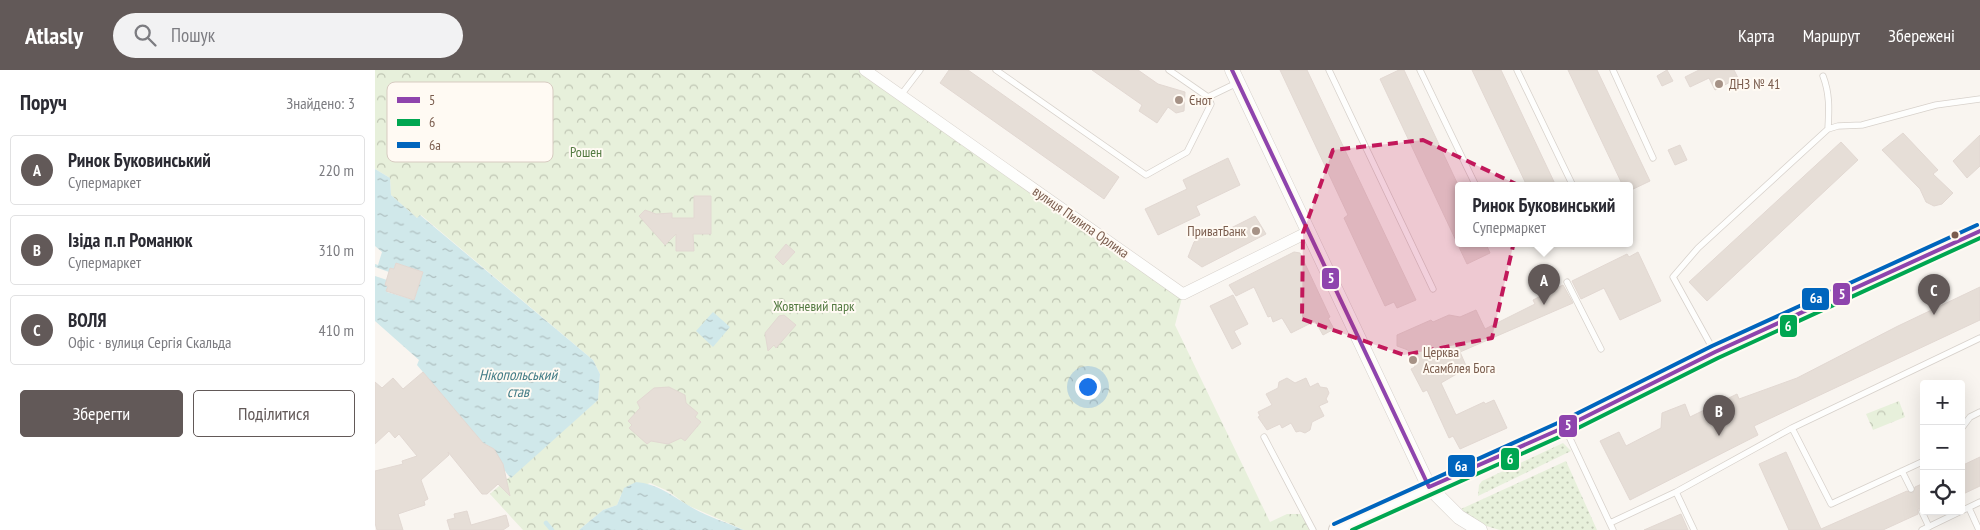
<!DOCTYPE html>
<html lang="uk">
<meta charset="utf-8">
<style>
body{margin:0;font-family:"PT Sans Narrow",sans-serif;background:#f2f2f3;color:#2b2b33}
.controls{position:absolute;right:15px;bottom:15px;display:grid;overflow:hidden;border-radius:5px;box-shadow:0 5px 20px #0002}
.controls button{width:45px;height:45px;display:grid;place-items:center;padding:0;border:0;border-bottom:1px solid #e1e1e2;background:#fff;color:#2b2b33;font:25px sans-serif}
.you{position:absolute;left:712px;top:316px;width:18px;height:18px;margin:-12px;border:4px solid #fff;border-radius:50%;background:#1a73e8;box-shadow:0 0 0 8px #1a73e833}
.badge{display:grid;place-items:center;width:32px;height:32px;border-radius:50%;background:#625958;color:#fff;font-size:16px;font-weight:700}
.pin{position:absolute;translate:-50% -41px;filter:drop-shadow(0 1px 2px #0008)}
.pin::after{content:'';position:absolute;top:26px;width:18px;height:15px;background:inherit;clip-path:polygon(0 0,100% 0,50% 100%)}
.popup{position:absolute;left:1080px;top:112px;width:178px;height:65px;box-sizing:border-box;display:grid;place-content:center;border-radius:5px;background:#fff;filter:drop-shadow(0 1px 4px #0005);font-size:16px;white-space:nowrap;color:#7c7c81}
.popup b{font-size:19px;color:#2b2b33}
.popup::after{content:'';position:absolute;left:50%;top:100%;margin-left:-10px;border:10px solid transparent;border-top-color:#fff}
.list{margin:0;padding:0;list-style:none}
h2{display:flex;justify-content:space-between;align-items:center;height:65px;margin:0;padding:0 20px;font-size:21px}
h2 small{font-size:16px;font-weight:400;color:#7c7c81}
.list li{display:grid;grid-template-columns:32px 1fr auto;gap:15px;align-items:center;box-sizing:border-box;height:70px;margin:0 10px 10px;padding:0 10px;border:1px solid #e1e1e2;border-radius:5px}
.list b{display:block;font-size:19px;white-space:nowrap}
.list p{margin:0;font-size:16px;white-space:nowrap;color:#7c7c81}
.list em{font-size:16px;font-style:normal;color:#7c7c81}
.actions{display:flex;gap:10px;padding:15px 20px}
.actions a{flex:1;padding:11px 0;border:1px solid #625958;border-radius:5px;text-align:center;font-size:18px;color:#625958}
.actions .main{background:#625958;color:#fff}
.icon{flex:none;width:28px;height:28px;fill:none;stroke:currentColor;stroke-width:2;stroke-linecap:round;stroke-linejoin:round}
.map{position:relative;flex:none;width:1605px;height:460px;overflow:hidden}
header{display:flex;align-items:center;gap:30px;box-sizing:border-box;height:70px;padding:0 25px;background:#625958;color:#fff}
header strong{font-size:24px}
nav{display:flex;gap:28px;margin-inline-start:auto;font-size:18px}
.search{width:350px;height:45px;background:#f2f2f3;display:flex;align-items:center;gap:12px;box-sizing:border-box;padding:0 18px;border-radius:28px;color:#7c7c81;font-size:19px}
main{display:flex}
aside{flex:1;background:#fff}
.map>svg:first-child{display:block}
</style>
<header>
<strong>Atlasly</strong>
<div class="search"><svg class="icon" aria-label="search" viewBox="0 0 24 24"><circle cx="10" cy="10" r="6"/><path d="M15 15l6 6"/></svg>Пошук</div>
<nav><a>Карта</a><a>Маршрут</a><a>Збережені</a></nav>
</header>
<main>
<aside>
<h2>Поруч<small>Знайдено: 3</small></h2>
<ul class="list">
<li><span class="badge">A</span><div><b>Ринок Буковинський</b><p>Супермаркет</p></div><em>220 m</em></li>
<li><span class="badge">B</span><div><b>Ізіда п.п Романюк</b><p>Супермаркет</p></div><em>310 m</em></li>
<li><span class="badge">C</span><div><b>ВОЛЯ</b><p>Офіс · вулиця Сергія Скальда</p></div><em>410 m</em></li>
</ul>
<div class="actions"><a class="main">Зберегти</a><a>Поділитися</a></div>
</aside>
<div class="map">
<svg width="1605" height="460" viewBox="0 0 1605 460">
<defs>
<pattern id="grass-dots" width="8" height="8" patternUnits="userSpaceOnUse" patternTransform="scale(1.25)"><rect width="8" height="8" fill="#e7f0db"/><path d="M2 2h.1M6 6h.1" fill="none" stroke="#c0c6b4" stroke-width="1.8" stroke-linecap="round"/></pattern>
<pattern id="park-crowns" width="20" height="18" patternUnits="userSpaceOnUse" patternTransform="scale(1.25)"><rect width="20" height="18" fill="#e7f0db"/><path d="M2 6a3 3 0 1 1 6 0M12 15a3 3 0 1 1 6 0" fill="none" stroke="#c0c6b4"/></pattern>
<pattern id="water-ripples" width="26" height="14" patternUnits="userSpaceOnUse" patternTransform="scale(1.25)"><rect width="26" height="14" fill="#d0e8ea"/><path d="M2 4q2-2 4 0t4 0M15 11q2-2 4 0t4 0" fill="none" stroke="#aebfc0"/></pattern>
</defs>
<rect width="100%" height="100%" fill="#f9f5f0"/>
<!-- grass -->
<path fill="url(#grass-dots)" d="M1188 373 1196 381 1103 426 1104 415 1107 411Z
M1191 391 1222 460H1125L1101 453 1086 439Z"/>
<!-- park -->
<path fill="url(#park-crowns)" d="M0 0H493L808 224 800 255 895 452 912 444H928L937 460H369L312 435 293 421 275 413 246 425 242 435 228 440 204 460H148L115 424 223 330 225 304 218 290 46 145 43 149 16 125 15 108 0 99Z
M1524 331 1530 347 1498 360 1491 344Z"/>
<!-- water -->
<path fill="url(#water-ripples)" d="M0 99 15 108 16 125 42 148 45 145 218 290 225 304 223 330 136 408C124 397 124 379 108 373L42 295 44 290 0 251V206L12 210V222L39 230 48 202 21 193 19 199 15 198 14 202 0 197V194L3 195 7 182 0 176Z
M338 242 355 257 338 277 321 261Z
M261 412C282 414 293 423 311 434 328 445 350 452 369 460H204L228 440 242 435 249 418Z"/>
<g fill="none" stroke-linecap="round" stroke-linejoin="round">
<!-- stream -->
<path stroke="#d0e8ea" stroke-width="4.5" d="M171 453 177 460"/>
</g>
<!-- building -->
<path fill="#e6ded7" stroke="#e2d8d2" d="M574 0H593L744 107 729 129 565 13Z
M717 0H763L783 14 810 22 809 41 801 43 793 37 782 53 764 41 767 35Z
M905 0H932L1041 230 1022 238 1019 232 1010 236 969 148 973 145Z
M1024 0H1029L1084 117V174H1111L1115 183 1092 194 1005 9Z
M1097 0H1126L1181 116H1152Z
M1193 0H1222L1275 111 1254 121V116H1248Z
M1292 0 1298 11 1287 16 1282 6Z
M1324 0H1359L1363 8 1340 20 1334 8 1315 17 1310 7Z
M1528 63 1563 100 1558 104 1578 123 1567 134 1559 136 1551 132 1545 119 1507 80Z
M1605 65V96L1592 108 1578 91Z
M1466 72 1483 90 1332 231 1314 212Z
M1305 75 1312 90 1300 95 1293 80Z
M853 88 865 115 821 136 825 145 783 165 770 139 812 119 808 110Z
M319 126H336V164H318L319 181H301V164L290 175 264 146 270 140 281 144 297 143V148H319Z
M880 146 891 164 827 197 813 187 819 172 829 163 844 158 854 159Z
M411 174 420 182 408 195 400 187Z
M919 182 925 183 955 247 953 248 959 259 948 265 940 251 916 263 907 248 898 252 896 246 893 247 879 217 861 226 854 215Z
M1263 182 1286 231 1245 250 1229 218 1206 229 1197 211 1252 184 1254 187Z
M21 193 48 202 39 230 11 221 13 216 10 215 15 198 19 199Z
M1188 215 1198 233 1085 282 1092 298 1066 313 1081 345 1109 332 1110 334 1119 330 1132 358 1085 379 1078 366 1074 368 1052 320 1048 322 1036 299 1040 297 1033 280 1022 276V265L1056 250 1058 252 1074 245 1085 247 1101 240 1110 259 1160 234 1158 230Z
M1605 217V250L1379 356 1383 365 1255 430 1225 371 1244 362 1251 376 1286 358 1287 343 1310 334 1315 347 1362 324 1364 329 1422 308 1523 256Z
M858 225 873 254 859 261 866 274 857 279 835 236Z
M409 245 421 255 401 278 399 275 393 281 390 263 404 246Z
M48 302 108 373 119 379 128 394 135 426 123 414 112 424H107L73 382 74 385 46 410 53 429 49 431 50 435 23 444 28 460H2L0 453V401L28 394 27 391 42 386 24 364 20 368 14 361 0 374V312L7 318 18 308 28 319Z
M912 308 920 313 931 308 935 317 943 313 945 317 952 318 954 323 951 329 953 332 944 336 949 346 937 352 935 360 930 363 925 361 921 362 916 353 907 358 905 354 892 360 883 347 885 346 883 342 897 335 891 324 903 318 904 312Z
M294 317 310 325 311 333 323 343 320 347 326 352 310 371 306 368 293 374 276 371 272 374 254 358 257 355 253 351 265 338 262 332 279 318Z
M1411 382 1446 459 1532 421 1538 423 1540 417 1549 413V438L1543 439V444L1508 460H1414L1384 394Z
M1605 387V416L1586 425V396Z
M92 441 96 455 131 445 134 456 128 460H75L72 450 80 448 79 444Z
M1306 444 1313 460H1269Z"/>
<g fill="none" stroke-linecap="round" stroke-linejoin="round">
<defs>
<path id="service" d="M621 0 771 105 812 82 836 34 833 27 862 13
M794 0 833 27
M954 0 1058 219
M1045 0 1101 116
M1142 0 1198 116
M1238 0 1278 88
M1448 6C1455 24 1454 40 1453 59
M526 25 545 0
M1192 212 1226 279
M1339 281 1298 207 1323 178 1453 59 1463 56 1487 55 1561 35 1605 29
M1190 358 1238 460
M1417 358 1456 434 1549 391
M1586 359 1595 347 1605 342
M889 367 938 460
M1527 401 1536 419
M1301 422 1319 460
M1594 438 1604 460
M1547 442 1554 457
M1235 453 1301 422 1417 358 1605 268
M1547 460 1605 432"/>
<path id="minor" d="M490 0 808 224 933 162"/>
<path id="tertiary" d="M857 0 1054 417 1084 447 1105 460"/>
<path id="secondary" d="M962 460 1190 357 1340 282 1605 161"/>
</defs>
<!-- service casing -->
<use href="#service" stroke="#d7d1cb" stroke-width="7"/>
<!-- minor casing -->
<use href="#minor" stroke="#d7d1cb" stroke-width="12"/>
<!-- tertiary casing -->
<use href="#tertiary" stroke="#d7d1cb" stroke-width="15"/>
<!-- secondary casing -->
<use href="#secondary" stroke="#d9d2cb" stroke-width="18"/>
<!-- service -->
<use href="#service" stroke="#fefefd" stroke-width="5.5"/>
<!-- minor -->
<use href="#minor" stroke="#fefefd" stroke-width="11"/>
<!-- tertiary -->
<use href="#tertiary" stroke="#fefefd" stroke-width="14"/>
<!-- secondary -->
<use href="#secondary" stroke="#fefefd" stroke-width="16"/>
<defs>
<path id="bus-1" d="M857 0 1054 417
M1054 417 1190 357 1340 282 1605 161"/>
<path id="bus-2" d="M977 460 1193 363 1343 288 1605 168"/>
<path id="bus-3" d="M959 454 1187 351 1337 276 1602 155"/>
</defs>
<!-- bus-1 casing -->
<use href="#bus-1" stroke="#fffaf3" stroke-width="8"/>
<!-- bus-2 casing -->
<use href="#bus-2" stroke="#fffaf3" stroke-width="8"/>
<!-- bus-3 casing -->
<use href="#bus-3" stroke="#fffaf3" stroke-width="8"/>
<!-- bus-1 -->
<use href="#bus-1" stroke="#8e44ad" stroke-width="4"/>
<!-- bus-2 -->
<use href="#bus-2" stroke="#00a651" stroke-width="4"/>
<!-- bus-3 -->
<use href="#bus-3" stroke="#0065bd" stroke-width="4"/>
</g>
<!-- marked area -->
<path fill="#c2185b" fill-opacity="0.2" stroke="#c2185b" stroke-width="4" stroke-dasharray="10 6" stroke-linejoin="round" d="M1048 70 1143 115 1138 176 1117 268 1029 285 927 249 928 163 958 80Z"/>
<!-- markers -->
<g fill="#a69286" stroke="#fffaf3" stroke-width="2">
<circle cx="1344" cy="14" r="5"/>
<circle cx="804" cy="30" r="5"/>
<circle cx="881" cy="161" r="5"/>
<circle cx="1038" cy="290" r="5"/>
</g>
<circle fill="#7a5c4d" stroke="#fffaf3" stroke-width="2" cx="1580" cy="165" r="4.5"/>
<g text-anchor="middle" stroke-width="4" stroke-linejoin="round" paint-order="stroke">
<!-- poi labels -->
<g font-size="14" fill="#7a5c4d" stroke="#fffaf3" text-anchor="start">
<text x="1354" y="19">ДНЗ № 41</text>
<text x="814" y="35">Єнот</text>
<text x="871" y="166" text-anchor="end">ПриватБанк</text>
<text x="1048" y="287">Церква<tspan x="1048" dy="16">Асамблея Бога</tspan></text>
</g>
<!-- park labels -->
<g font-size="14" fill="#537a41" stroke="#fffaf3">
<text x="211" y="87">Рошен</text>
<text x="439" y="241">Жовтневий парк</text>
</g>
<!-- street labels -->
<g font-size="14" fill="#7a5c4d" stroke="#fffaf3">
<text transform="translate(706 152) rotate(35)" y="5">вулиця Пилипа Орлика</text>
</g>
<!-- water labels -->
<g font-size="15" font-style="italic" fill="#437c86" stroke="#fffaf3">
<text x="143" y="310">Нікопольський<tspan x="143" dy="17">став</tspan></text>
</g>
</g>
<!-- legend -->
<rect x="12" y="12" width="166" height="80" rx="8" fill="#fffaf3" stroke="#d7cbc1" stroke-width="1"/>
<rect x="22" y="27" width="23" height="6" fill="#8e44ad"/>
<rect x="22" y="49" width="23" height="7" fill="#00a651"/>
<rect x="22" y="72" width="23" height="6" fill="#0065bd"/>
<g font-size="14" fill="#7a5c4d">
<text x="54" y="35">5</text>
<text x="54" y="57">6</text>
<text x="54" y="80">6а</text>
</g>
<g stroke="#fffaf3" stroke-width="2">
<rect x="946" y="197" width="19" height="23" rx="5" fill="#8e44ad"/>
<rect x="1457" y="212" width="19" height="24" rx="5" fill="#8e44ad"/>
<rect x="1426" y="217" width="29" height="24" rx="5" fill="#0065bd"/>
<rect x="1404" y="244" width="19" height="24" rx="5" fill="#00a651"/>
<rect x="1183" y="344" width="20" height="24" rx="5" fill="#8e44ad"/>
<rect x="1125" y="377" width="20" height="24" rx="5" fill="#00a651"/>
<rect x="1072" y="384" width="29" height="24" rx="5" fill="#0065bd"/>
</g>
<g font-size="14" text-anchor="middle" font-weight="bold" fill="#fff">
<text x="956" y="213">5</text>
<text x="1467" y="229">5</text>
<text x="1441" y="233">6а</text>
<text x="1413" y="261">6</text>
<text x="1193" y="360">5</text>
<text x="1135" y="394">6</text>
<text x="1086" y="401">6а</text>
</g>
</svg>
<div class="controls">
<button>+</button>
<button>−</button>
<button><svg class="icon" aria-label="locate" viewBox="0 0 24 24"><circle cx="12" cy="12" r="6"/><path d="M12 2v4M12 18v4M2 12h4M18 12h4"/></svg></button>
</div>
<div class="you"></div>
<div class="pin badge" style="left:1169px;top:235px">A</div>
<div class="popup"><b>Ринок Буковинський</b>Супермаркет</div>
<div class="pin badge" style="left:1344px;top:366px">B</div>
<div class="pin badge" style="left:1559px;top:245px">C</div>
</div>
</main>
